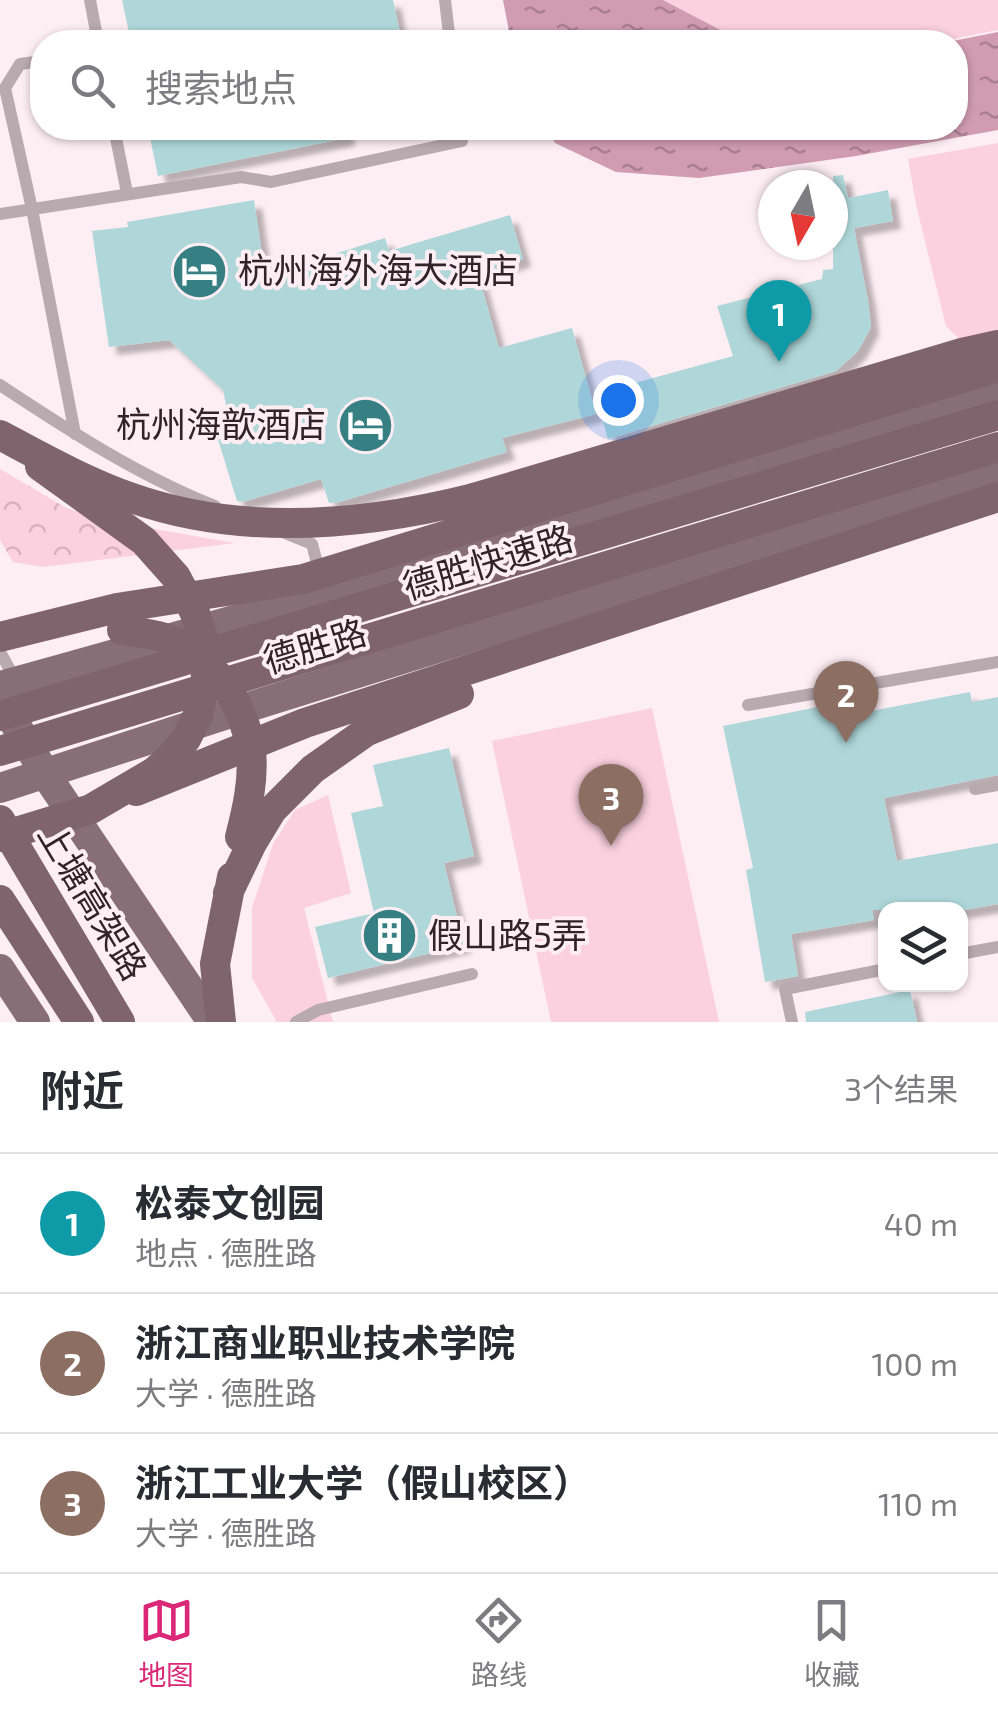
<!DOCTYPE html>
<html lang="zh">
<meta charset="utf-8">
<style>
body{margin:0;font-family:"Exo 2","Noto Sans SC",sans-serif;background:#f2f2f3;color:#2b2b33}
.controls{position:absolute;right:30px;bottom:30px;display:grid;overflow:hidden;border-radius:20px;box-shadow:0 2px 8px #0004}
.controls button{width:90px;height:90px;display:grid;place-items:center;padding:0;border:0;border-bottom:2px solid #e1e1e2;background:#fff;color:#2b2b33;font:50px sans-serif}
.compass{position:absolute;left:758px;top:170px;width:90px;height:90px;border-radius:50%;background:#fff;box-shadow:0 2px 8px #0004;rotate:189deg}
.you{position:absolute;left:618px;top:400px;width:35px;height:35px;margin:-25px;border:8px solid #fff;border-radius:50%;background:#1a73e8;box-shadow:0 0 0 15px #1a73e833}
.badge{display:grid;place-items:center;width:65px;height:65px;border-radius:50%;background:#db2777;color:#fff;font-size:32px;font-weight:700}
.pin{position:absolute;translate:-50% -82px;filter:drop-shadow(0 2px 5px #0008)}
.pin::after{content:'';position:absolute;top:52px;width:35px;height:30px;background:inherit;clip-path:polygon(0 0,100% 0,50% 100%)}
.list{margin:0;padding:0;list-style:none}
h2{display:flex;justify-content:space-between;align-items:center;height:130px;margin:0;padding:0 40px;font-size:42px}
h2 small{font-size:32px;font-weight:400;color:#7c7c81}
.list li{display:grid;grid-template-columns:65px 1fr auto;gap:30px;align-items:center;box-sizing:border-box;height:140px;padding:0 40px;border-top:2px solid #e1e1e2}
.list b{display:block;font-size:38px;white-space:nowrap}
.list p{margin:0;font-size:32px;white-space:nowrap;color:#7c7c81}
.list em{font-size:32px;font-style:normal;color:#7c7c81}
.icon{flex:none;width:55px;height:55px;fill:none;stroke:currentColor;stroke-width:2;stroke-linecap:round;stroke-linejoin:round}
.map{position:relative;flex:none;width:998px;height:1022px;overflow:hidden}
.search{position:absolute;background:#fff;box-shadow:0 2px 8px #0004;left:30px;right:30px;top:30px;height:110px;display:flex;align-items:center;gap:25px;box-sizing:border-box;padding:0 35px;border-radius:40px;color:#7c7c81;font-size:38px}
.sheet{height:550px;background:#fff}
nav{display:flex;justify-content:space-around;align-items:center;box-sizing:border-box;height:140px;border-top:2px solid #e1e1e2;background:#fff;font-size:28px;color:#7c7c81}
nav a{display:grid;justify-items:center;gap:5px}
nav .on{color:#db2777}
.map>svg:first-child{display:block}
</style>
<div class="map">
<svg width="998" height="1022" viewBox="0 0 998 1022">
<defs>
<pattern id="forest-crowns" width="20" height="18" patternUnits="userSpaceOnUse" patternTransform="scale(2.5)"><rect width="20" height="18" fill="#fbd0df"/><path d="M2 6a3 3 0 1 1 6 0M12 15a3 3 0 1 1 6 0" fill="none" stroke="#d8b2bf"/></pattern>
<pattern id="water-ripples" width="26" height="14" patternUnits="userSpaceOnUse" patternTransform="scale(2.5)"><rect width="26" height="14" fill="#d19cb0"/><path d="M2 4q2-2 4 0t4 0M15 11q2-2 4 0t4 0" fill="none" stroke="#aa7f8f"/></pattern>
<filter id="shadow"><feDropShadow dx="8" dy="8" stdDeviation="2.5" flood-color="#0004"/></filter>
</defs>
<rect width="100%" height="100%" fill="#fdeef3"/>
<!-- grass -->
<path fill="#fbd0df" d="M663 0H998V30L938 42H745Z
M998 143V333L963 343 946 326 917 209 908 159Z
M652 708 719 1022H551L492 741Z
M328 795 351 893 304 908 333 1022H277L252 978V908L273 844 295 810Z"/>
<!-- forest -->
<path fill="url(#forest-crowns)" d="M0 469 68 509 154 529 235 543 43 567 13 562 0 540Z"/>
<!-- water -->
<path fill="url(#water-ripples)" d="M503 0H663L744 42H511Z
M998 32V130L856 156 699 178 616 172 555 143 546 128H956V42H948Z"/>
<!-- building -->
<path fill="#afd7d9" filter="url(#shadow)" d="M122 0H393L402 42H131Z
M148 128H346L347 138 158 176Z
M843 175 848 198 888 190 893 221 854 228 868 301 871 327 858 351 836 371 608 439 595 394 733 356 717 306 822 279 823 270 833 269V176Z
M254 200 265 276 385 238 389 251 510 215 523 259 478 274 499 348 572 328 596 414 502 438 507 452 339 502 329 503 321 479 242 502 237 501 216 433 231 429 223 390 169 340 109 347 92 231 128 227 127 222Z
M970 692 972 702 998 697V775L884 798 897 861 998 843V904L964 910H872L874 920 791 934 798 976 765 982 746 870 753 868 723 726 863 698 866 712Z
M449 748 474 856 444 863 464 945 328 978 315 927 374 913 351 813 383 806 373 765Z
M910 990 917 1022H806L805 1012Z"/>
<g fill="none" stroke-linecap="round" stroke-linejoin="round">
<!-- service -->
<path stroke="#b9aaaf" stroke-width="12" d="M90 0 98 42
M445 0 450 42
M42 61 20 64 5 88 32 209 75 434
M114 128 127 193
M0 214 241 177 271 182 462 141 460 128
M0 385C68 430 139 476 215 506
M285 533 312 544 320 574
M0 652 15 679
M748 705 998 662
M975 789 998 785
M960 954 998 947
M296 1022 318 1010 472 974
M792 1022 785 989 886 969"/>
<!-- primary -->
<path stroke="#886e77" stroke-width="30" d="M0 686C335 594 666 491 998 390
M0 699 46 775 212 1022
M0 788 255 705 998 473
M0 969 35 1022"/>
<!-- trunk -->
<path stroke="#7f636d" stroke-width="30" d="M40 466 144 541 176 577 195 613
M474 498 962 353 998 345
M136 791 305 723 998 497
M0 820 120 1022
M228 893 252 843 272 810 313 769 367 731 459 694
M0 900 79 1022
M221 1022 215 964 232 877"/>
<!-- trunk-bridge -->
<path stroke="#7f636d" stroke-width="30" d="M0 435C43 458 86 482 132 498 243 537 363 526 474 498
M122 630C141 633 164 635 182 645 219 666 246 710 251 752 254 780 247 810 240 837
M0 637 117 608 303 579 998 367
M0 716 998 415
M0 751 998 447
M0 837 91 809 154 772 170 758 186 739 198 715 206 682 205 644 195 613"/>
</g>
<!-- icons -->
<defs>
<symbol id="hotel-disc" viewBox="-11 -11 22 22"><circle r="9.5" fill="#367f82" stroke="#fdeef3"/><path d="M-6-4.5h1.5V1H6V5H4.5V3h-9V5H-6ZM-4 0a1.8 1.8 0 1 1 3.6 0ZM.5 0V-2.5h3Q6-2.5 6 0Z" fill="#fff"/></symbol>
<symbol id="building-disc" viewBox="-11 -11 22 22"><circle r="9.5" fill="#367f82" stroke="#fdeef3"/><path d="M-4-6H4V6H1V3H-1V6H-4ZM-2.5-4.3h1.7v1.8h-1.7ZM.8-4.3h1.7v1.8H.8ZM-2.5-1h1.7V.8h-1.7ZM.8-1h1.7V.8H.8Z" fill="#fff"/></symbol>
</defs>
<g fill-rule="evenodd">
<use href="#hotel-disc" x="168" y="240" width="63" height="63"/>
<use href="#hotel-disc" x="334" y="394" width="63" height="63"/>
<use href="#building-disc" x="358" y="904" width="63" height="63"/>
</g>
<g text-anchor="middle" stroke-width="8" stroke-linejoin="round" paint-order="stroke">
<!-- poi labels -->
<g font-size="35" fill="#312429" stroke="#fdeef3" text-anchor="start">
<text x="238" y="283">杭州海外海大酒店</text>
<text x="326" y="437" text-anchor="end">杭州海歆酒店</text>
<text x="428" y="948">假山路5弄</text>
</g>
<!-- street labels -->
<g font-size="35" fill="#312429" stroke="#fdeef3">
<text transform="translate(488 563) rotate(-17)" y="12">德胜快速路</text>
<text transform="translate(315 647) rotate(-17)" y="12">德胜路</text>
<text transform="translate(92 902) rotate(59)" y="12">上塘高架路</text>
</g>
</g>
</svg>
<div class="controls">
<button><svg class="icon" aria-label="layers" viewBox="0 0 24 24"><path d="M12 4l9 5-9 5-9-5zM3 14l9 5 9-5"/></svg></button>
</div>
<svg class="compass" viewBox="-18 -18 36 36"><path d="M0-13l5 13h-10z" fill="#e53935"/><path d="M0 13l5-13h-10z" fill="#7c7c81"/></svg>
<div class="you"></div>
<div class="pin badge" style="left:779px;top:362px;background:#0f9aa8">1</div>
<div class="pin badge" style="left:846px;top:743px;background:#8d6e63">2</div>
<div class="pin badge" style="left:611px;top:846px;background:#8d6e63">3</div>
<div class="search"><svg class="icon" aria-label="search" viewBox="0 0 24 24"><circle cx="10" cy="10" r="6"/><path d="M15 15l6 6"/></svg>搜索地点</div>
</div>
<section class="sheet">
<h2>附近<small>3个结果</small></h2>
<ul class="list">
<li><span class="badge" style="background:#0f9aa8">1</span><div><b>松泰文创园</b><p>地点 · 德胜路</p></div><em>40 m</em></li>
<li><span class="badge" style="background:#8d6e63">2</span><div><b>浙江商业职业技术学院</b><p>大学 · 德胜路</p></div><em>100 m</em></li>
<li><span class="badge" style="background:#8d6e63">3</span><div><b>浙江工业大学（假山校区）</b><p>大学 · 德胜路</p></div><em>110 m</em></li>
</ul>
</section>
<nav>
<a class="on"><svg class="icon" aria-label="map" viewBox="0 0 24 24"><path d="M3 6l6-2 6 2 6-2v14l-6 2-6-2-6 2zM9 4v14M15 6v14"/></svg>地图</a>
<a><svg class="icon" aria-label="directions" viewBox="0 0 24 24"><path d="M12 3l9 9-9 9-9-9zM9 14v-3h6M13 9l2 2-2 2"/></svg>路线</a>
<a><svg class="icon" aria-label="saved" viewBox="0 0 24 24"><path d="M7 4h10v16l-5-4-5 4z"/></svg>收藏</a>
</nav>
